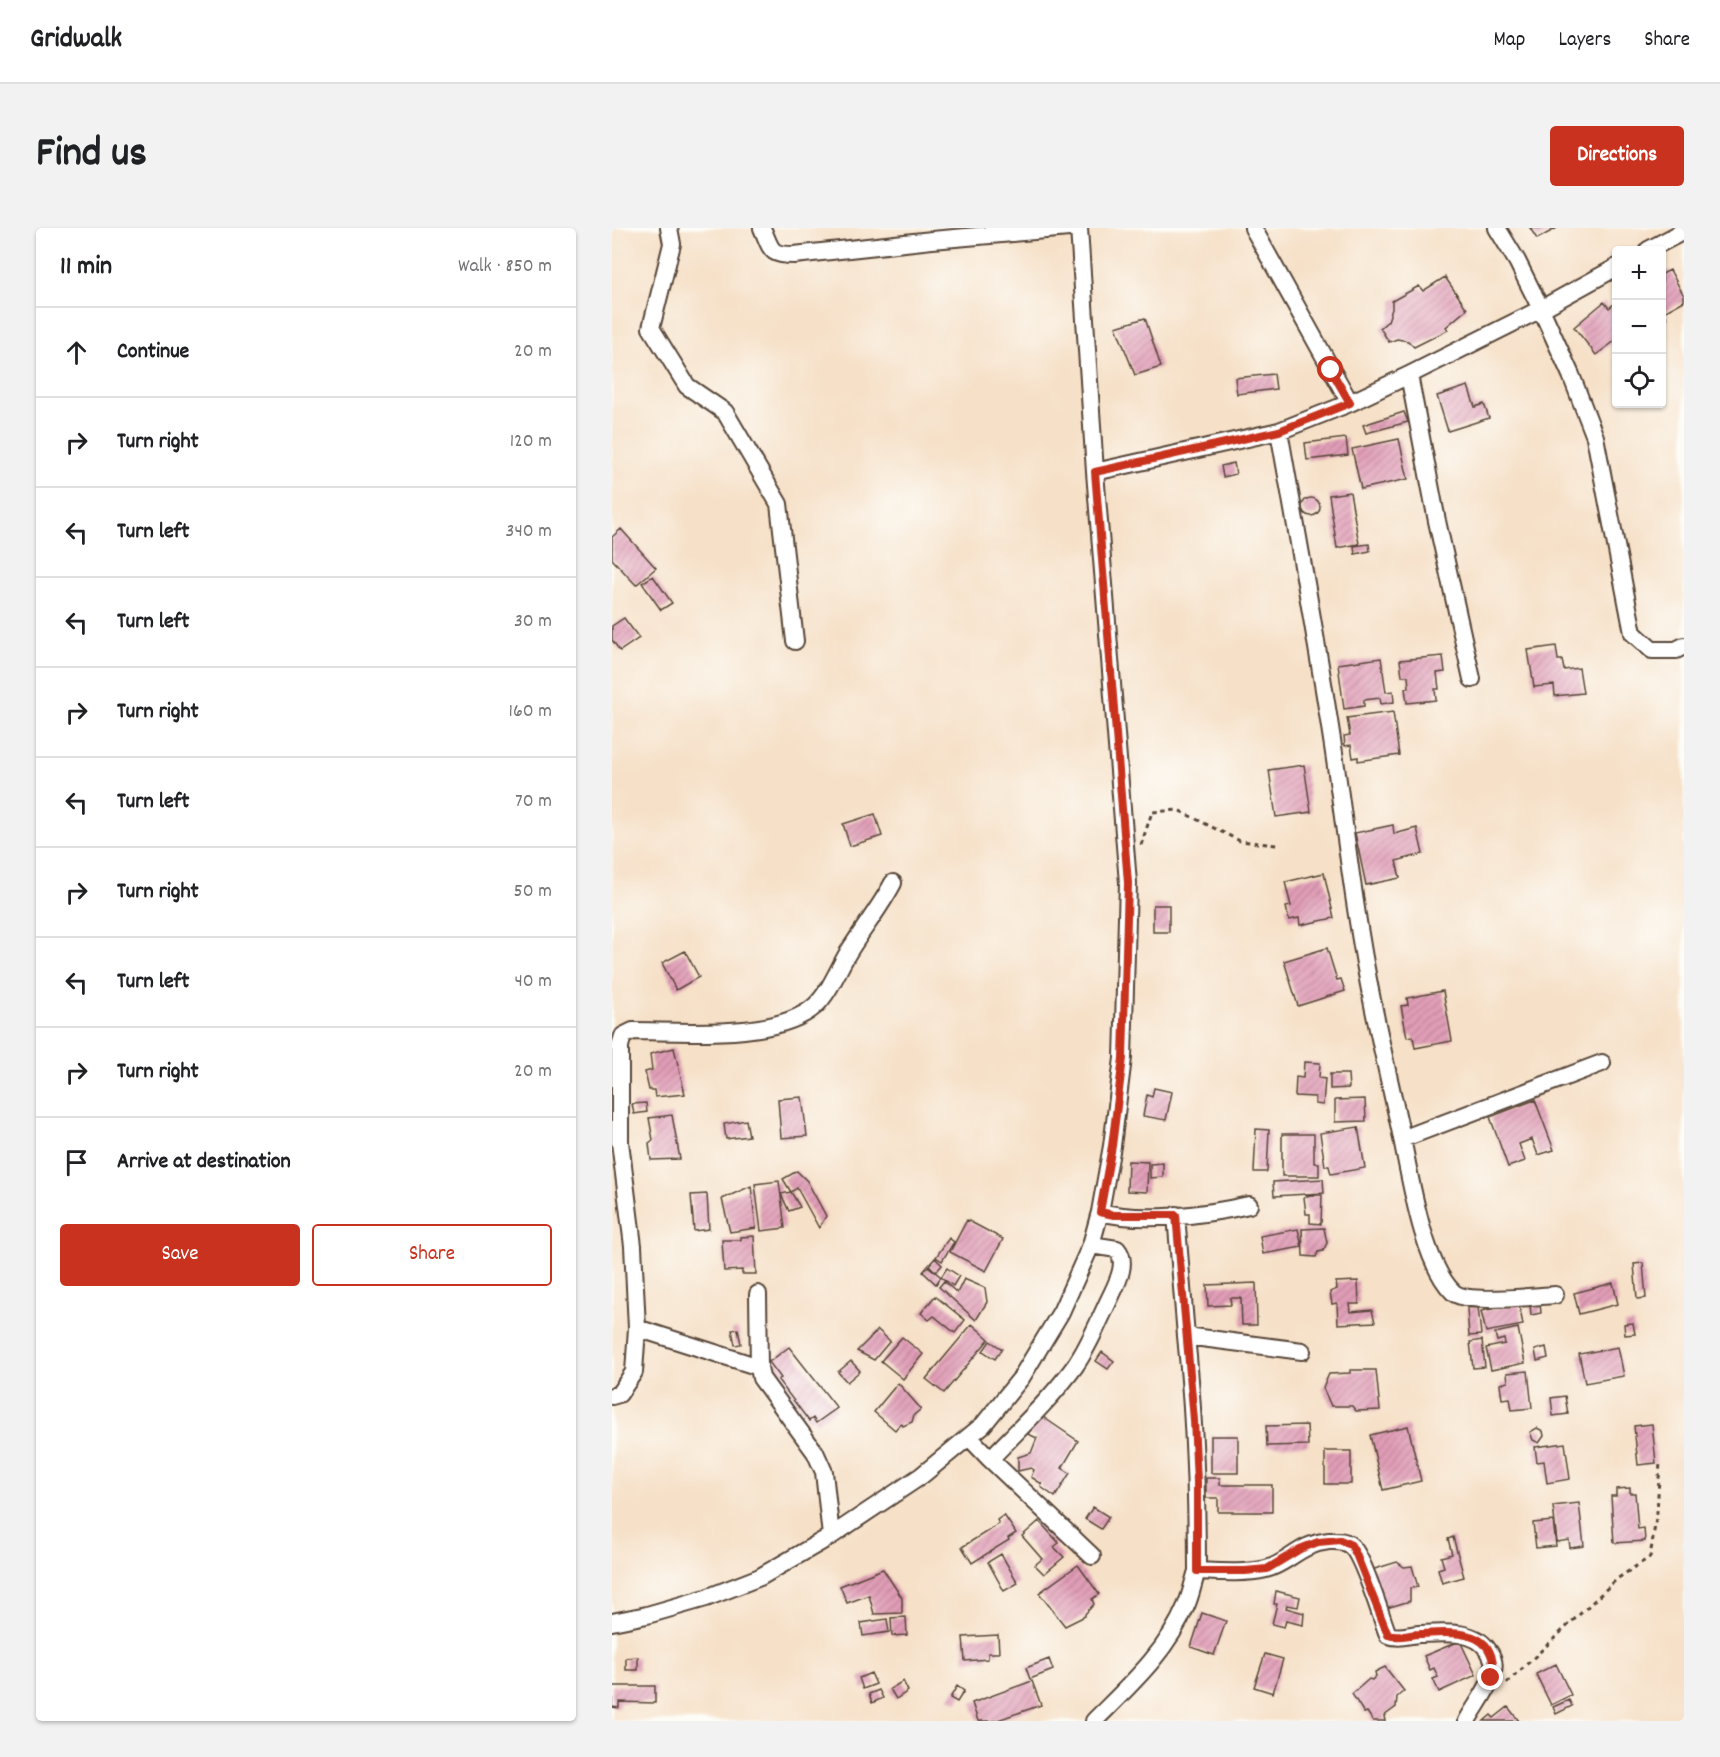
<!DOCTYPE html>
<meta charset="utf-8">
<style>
body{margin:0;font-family:Dekko,sans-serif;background:#f2f2f2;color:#202124}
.controls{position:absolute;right:18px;top:18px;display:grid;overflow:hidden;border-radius:6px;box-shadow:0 2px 4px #0004}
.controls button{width:54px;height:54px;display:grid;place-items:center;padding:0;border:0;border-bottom:2px solid #e0e0e0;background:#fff;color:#202124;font:30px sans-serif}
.stop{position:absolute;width:18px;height:18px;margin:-14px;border:4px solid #c8321e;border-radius:50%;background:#fff}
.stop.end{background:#c8321e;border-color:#fff;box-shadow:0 2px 6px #0008}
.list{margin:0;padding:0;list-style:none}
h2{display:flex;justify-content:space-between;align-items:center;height:78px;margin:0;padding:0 24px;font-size:26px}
h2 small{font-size:20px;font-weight:400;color:#757577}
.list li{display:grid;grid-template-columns:39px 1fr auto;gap:18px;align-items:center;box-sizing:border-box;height:90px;padding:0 24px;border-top:2px solid #e0e0e0}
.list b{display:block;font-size:22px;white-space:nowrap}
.list em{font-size:20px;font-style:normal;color:#757577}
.actions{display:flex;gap:12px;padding:18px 24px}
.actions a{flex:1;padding:14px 0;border:2px solid #c8321e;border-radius:6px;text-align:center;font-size:21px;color:#c8321e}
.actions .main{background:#c8321e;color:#fff}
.icon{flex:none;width:33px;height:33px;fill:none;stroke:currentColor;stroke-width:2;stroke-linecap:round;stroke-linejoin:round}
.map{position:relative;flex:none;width:1072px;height:1493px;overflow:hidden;border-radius:6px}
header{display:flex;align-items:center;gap:36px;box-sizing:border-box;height:84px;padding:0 30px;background:#fff;border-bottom:2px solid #e0e0e0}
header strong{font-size:28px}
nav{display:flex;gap:33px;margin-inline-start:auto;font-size:21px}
.intro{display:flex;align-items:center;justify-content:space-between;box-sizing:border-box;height:144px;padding:0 36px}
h1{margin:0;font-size:42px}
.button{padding:15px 27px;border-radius:6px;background:#c8321e;color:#fff;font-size:21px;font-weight:700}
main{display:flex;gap:36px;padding:0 36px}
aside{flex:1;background:#fff;border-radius:6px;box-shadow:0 2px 4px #0004}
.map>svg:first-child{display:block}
</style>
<header>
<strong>Gridwalk</strong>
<nav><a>Map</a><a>Layers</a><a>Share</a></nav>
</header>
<div class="intro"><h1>Find us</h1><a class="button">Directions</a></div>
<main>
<aside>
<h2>11 min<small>Walk · 850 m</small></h2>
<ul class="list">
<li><svg class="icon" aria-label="ahead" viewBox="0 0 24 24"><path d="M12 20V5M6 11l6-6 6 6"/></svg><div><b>Continue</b></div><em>20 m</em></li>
<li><svg class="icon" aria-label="right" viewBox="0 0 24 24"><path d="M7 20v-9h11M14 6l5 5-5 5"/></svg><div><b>Turn right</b></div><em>120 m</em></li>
<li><svg class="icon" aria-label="left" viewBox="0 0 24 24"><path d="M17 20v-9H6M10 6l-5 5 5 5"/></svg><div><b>Turn left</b></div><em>340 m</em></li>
<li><svg class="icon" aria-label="left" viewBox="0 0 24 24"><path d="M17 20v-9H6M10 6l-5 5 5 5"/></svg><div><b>Turn left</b></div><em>30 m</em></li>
<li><svg class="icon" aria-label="right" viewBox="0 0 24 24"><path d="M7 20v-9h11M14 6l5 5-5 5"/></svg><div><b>Turn right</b></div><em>160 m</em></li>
<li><svg class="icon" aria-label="left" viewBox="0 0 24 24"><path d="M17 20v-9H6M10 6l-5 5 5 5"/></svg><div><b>Turn left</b></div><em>70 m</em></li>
<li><svg class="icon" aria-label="right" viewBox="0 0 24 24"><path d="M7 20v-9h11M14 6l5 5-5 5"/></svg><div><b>Turn right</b></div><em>50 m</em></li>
<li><svg class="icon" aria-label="left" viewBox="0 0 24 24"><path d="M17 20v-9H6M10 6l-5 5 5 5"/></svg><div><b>Turn left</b></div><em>40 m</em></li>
<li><svg class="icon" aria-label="right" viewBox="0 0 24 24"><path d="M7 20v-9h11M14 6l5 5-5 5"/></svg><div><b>Turn right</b></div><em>20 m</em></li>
<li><svg class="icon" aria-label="arrive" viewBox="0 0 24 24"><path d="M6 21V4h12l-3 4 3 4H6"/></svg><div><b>Arrive at destination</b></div></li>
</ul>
<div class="actions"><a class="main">Save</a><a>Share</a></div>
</aside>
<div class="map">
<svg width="1072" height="1493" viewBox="0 0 1072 1493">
<defs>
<pattern id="building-hatch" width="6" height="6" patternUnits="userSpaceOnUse" patternTransform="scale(1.5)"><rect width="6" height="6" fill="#e29eb8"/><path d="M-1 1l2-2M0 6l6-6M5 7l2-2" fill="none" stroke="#b88195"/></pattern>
</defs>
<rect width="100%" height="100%" fill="#fdfcf7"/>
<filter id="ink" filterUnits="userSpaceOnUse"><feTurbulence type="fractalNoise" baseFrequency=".0167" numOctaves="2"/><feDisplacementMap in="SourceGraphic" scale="12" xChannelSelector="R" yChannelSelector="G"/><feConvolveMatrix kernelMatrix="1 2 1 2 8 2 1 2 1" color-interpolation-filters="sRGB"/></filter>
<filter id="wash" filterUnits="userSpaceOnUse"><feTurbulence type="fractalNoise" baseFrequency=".008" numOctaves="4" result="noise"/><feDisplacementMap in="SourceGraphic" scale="24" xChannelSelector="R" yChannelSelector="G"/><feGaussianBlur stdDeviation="1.35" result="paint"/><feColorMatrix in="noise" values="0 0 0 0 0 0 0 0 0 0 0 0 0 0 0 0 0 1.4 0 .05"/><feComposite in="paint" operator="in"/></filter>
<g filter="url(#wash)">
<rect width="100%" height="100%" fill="#f6e0c7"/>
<g id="blocks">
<!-- building -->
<path fill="url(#building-hatch)" d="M918 0H945L925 11Z
M1058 42 1072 68V73L1052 84 1055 91 1050 94V46Z
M833 49 855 81 834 99 836 102 802 119 796 113 785 111 777 114 768 100 776 93 780 81V73L807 58 811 63Z
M992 74 997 80 1002 76 1005 79V115L1003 113 984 127 962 99Z
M533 90 549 139 523 147 504 99Z
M662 146 664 161 625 166 623 150Z
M856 158 863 179 872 176 877 190 836 203 825 168Z
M792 184 796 194 754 205 751 197Z
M734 210 736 227 695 232 693 215Z
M787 211 796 251 749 261 740 221Z
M622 235 624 246 611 249 609 238Z
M738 264 747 316 725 320 717 267Z
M690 279a9 9 0 1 1 18 0a9 9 0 1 1-18 0Z
M9 301 44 340 24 357 0 331V309Z
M757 316 758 323 743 326 742 318Z
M41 348 60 375 49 382 30 355Z
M12 390 27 410 8 423 0 412V398Z
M944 418 946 432H950L952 442 967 440 971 465 943 468 942 457 922 459 916 422Z
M831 428 833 444 825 445 827 461H823L824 472 795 475 793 460H797L796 448H790L788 432Z
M769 430 774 464 781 463 782 474 769 476 768 470 752 472V478L732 481 726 436Z
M781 484 787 527 746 533V529L741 530 739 517 733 518 732 508 738 507 735 490Z
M692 537 699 584 664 589 657 542Z
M263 586 270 608 238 618 231 596Z
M781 597 782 606 805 600 811 626 784 633 788 650 754 657 743 605Z
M712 645 722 690 688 697 687 690 677 692 674 679 679 678 673 654Z
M541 677H557V704H541Z
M715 720 725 752 729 751 733 763 686 778 672 733Z
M73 723 87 749 64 762 50 735Z
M831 763 840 813 803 820 801 808 795 809 789 778 796 777 795 770Z
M62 820 73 866 43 869 42 862H37L33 844 40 842 38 826Z
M692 834 708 835 707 850 713 851 711 877 703 876V869L683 868 684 849 691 850Z
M718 846H736L737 860 718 861Z
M542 860 560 864 554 892 531 888 535 867 540 869Z
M190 869 195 908 169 910 166 871Z
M753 871 754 893 723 894V872Z
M923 872 942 922 926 927 920 911 907 916 913 933 896 939 878 889Z
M34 875 35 884 22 886 20 876Z
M60 887 68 931 39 932 37 915 41 912 37 890Z
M134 892 137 908 114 911 112 896Z
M746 899 753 940 719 946 717 938H713L708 905Z
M644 901 657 902 655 944H642Z
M670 906H702V935H707V948H670Z
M516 933 536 934 535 964 515 963Z
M551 935V949L538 950V936Z
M185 943 195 953 214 988 207 1000 185 960 179 964 188 979 177 983 169 966 179 964 171 951Z
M711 951 712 965 662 968 661 954Z
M167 953 173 1000 149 1003 143 956Z
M139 958 144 1000 118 1004 110 971Z
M95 966 97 1001 82 1003 79 967Z
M698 967H710L709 996 698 995V986H694L692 969Z
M355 992 391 1011 374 1043 338 1024Z
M712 1000 715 1015 711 1023 706 1024 704 1029 691 1028 690 1001Z
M686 1001 690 1019 651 1026 648 1008Z
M142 1008 144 1046H130V1042L112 1043 110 1012H129V1009Z
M337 1010 342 1014 330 1033 324 1029Z
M323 1030 330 1037 324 1044 317 1037Z
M1031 1035 1034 1070 1025 1071 1022 1036Z
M316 1038 329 1049 324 1056 311 1044Z
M335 1040 347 1048 341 1058 329 1049Z
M352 1051 373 1060 375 1074 364 1092 327 1059 332 1053 345 1065Z
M746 1053 747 1076H738L739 1084 760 1082 763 1094 726 1096 725 1075 720 1076 718 1064 725 1061 724 1054Z
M644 1055 645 1097H630L629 1070H618L619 1077 596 1078 595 1057Z
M1001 1055 1006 1076 967 1086 962 1065Z
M323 1068 353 1092 343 1105 322 1088 317 1092 309 1085Z
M928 1075 929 1085 919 1087 918 1076Z
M907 1076 911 1097 874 1104 869 1083Z
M866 1079 869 1107 857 1108 855 1080Z
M1021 1095 1023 1106 1013 1107 1012 1096Z
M360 1096 377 1111 332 1165 314 1151Z
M906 1100 913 1135 879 1142 874 1120 893 1116 892 1111 885 1113 883 1105Z
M126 1101 129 1116 123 1117 120 1102Z
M266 1102 278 1113 262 1132 245 1123Z
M290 1109 311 1126 291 1151 269 1133Z
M870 1112 873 1139 861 1140 858 1114Z
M378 1113 390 1121 383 1131 371 1123Z
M177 1119 225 1180 204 1195 201 1190 197 1193 166 1152 169 1150 157 1134Z
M934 1119 936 1130 925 1133 923 1122Z
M1006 1119 1012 1148 973 1155 967 1126Z
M490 1124 502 1133 496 1141 484 1133Z
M239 1133 248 1143 235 1154 226 1144Z
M738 1142H764L768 1182 744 1183 740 1178H719L711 1160 717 1146 738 1145Z
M916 1143 920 1180 900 1182 898 1170 890 1171 888 1156 896 1154 895 1145Z
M286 1155 309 1181 302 1187 300 1194 291 1198 289 1195 283 1202 262 1184Z
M953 1168 956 1186 941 1188 939 1170Z
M428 1187 466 1213 450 1240 458 1245 443 1269 429 1259 430 1256 419 1249 422 1242 419 1240 406 1243V1229L419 1225 425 1210 416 1206Z
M1040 1196 1044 1235 1026 1237 1022 1198Z
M695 1197 696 1217 655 1218 654 1198Z
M796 1198 809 1253 771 1262 758 1207Z
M925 1200 931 1203 932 1208 927 1215 921 1212 918 1204Z
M599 1208H626V1245H599Z
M953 1215 958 1251 935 1255 932 1233 925 1234 923 1219Z
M713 1223H739V1256H713Z
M594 1250H608V1257H660V1284H606V1270H594Z
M1018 1260V1265H1023L1026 1301 1032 1300 1033 1313 1002 1315 999 1268H1004V1261Z
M967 1275 972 1318 958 1320 957 1312 945 1314 941 1278Z
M481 1279 497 1289 489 1301 473 1291Z
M392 1287 404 1305 396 1310 397 1312 360 1335 350 1319 387 1296 385 1292Z
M427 1293 447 1315 442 1319 452 1329 432 1346 423 1337 430 1331 410 1308Z
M941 1293 944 1318 924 1320 921 1295Z
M841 1309 852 1349 830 1355 826 1341 832 1339 829 1329 840 1326 836 1311Z
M389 1326 406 1355 392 1363 376 1334Z
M785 1334 792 1339 800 1338 806 1359 798 1360V1373L771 1381 756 1343Z
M466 1337 487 1366 480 1371 482 1376 473 1386V1388L453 1398 427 1365Z
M271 1341 290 1370V1385L262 1386 257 1367 235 1375 228 1358Z
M664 1363 688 1369 686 1379 675 1377 674 1380 692 1385 691 1397 674 1393 672 1399 660 1396 665 1376H662Z
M590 1385 614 1393 602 1427 579 1419Z
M294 1389 295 1407 280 1408 279 1390Z
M275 1391 277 1404 251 1408 249 1395Z
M386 1407 387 1425H376V1431L353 1433 351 1409Z
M848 1413 864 1447 827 1464 821 1451 826 1449 822 1440 818 1442 812 1428Z
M653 1426 671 1431 661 1465 642 1459Z
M26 1429V1442H14V1430Z
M437 1431 441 1442 418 1451 414 1440Z
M944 1436 959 1467 939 1477 924 1446Z
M773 1439 792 1463 785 1469 784 1479 772 1488 773 1493H761L755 1484 752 1485 740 1466 757 1451 760 1452 764 1448 763 1444Z
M259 1445 264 1456 251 1461 247 1450Z
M291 1453 296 1463 284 1471 278 1461Z
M420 1453 429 1477 383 1493H366L360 1475Z
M0 1458H43V1475L7 1474V1480L0 1479Z
M345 1458 352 1463 345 1474 338 1470Z
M267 1462 271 1470 260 1475 257 1466Z
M957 1472 960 1478 944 1486 941 1479Z
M896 1479 907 1493H872L879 1487 882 1490Z"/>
</g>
</g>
<g filter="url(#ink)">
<use href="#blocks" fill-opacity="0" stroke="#574537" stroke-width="1.5"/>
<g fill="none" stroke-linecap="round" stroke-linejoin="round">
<defs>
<path id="minor" d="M57 0 60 16 39 100 75 158 113 184 167 276 183 413
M150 0C160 22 157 27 182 27L320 12 457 0
M641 0 738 175
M885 0 905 33 929 81 959 147 983 209 1021 405 1040 422H1064L1072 418
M1036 22 1072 3
M797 147 825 293 860 451
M667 203C686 310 706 418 722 525 733 599 741 673 755 746 764 796 776 846 787 896 797 940 809 1033 841 1064 854 1077 922 1068 943 1067
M483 244 667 203 738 175 797 147 929 81 1005 39
M790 911 990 835
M488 984C531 995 593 987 637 977
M564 987 574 1108
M479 1017 505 1021C517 1035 504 1057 497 1072 486 1095 477 1118 463 1138 438 1172 407 1201 378 1231L480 1328
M146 1066 147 1139 149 1150 203 1224 212 1244 219 1308
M25 1100 147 1139
M690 1123 574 1108C582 1186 585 1264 585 1343 607 1344 633 1346 654 1341 677 1335 687 1316 717 1313 724 1313 733 1312 739 1318 751 1328 769 1389 776 1407 788 1411 795 1407 807 1406 830 1405 862 1401 876 1422 882 1430 883 1439 880 1448 875 1464 863 1478 855 1493
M0 1168 7 1166 22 1144 25 1100 21 1018 8 914V818L11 808 21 803C69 803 165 812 203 778 219 763 227 738 239 720 253 698 269 678 281 655
M357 1209 378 1231
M0 1394 35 1387 94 1370 148 1349 219 1308 309 1248 371 1197 409 1150 449 1084 479 1017 488 984 500 918 511 830 516 655 483 244 467 0
M482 1493C517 1458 555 1424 574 1378 579 1367 581 1355 585 1343"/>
</defs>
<!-- minor casing -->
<use href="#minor" stroke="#574537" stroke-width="20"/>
<!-- path -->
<path stroke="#574537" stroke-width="3" stroke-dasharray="4.5 4.5" stroke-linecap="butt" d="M529 617 540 584 566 582 628 613 665 617
M895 1455 1005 1351 1038 1329 1045 1284 1048 1234"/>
<!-- minor -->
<use href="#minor" stroke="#fff" stroke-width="16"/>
</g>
</g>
<g fill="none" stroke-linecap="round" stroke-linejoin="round" filter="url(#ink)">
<!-- route -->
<path stroke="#c8321e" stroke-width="8" d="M719 142 738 175 667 203 483 244 516 655 511 830 500 918 488 984 502 987H564L582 1192 585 1254V1343H633L655 1341 688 1321 706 1314 728 1312 739 1317 744 1326 776 1407C788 1411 796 1406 808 1406 828 1405 861 1401 875 1419 882 1430 883 1439 879 1450"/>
</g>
</svg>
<div class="controls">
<button>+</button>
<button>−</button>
<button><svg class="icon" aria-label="locate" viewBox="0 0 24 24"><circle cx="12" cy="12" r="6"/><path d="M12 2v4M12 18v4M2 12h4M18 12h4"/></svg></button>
</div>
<div class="stop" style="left:719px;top:142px"></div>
<div class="stop end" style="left:879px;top:1450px"></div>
</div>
</main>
